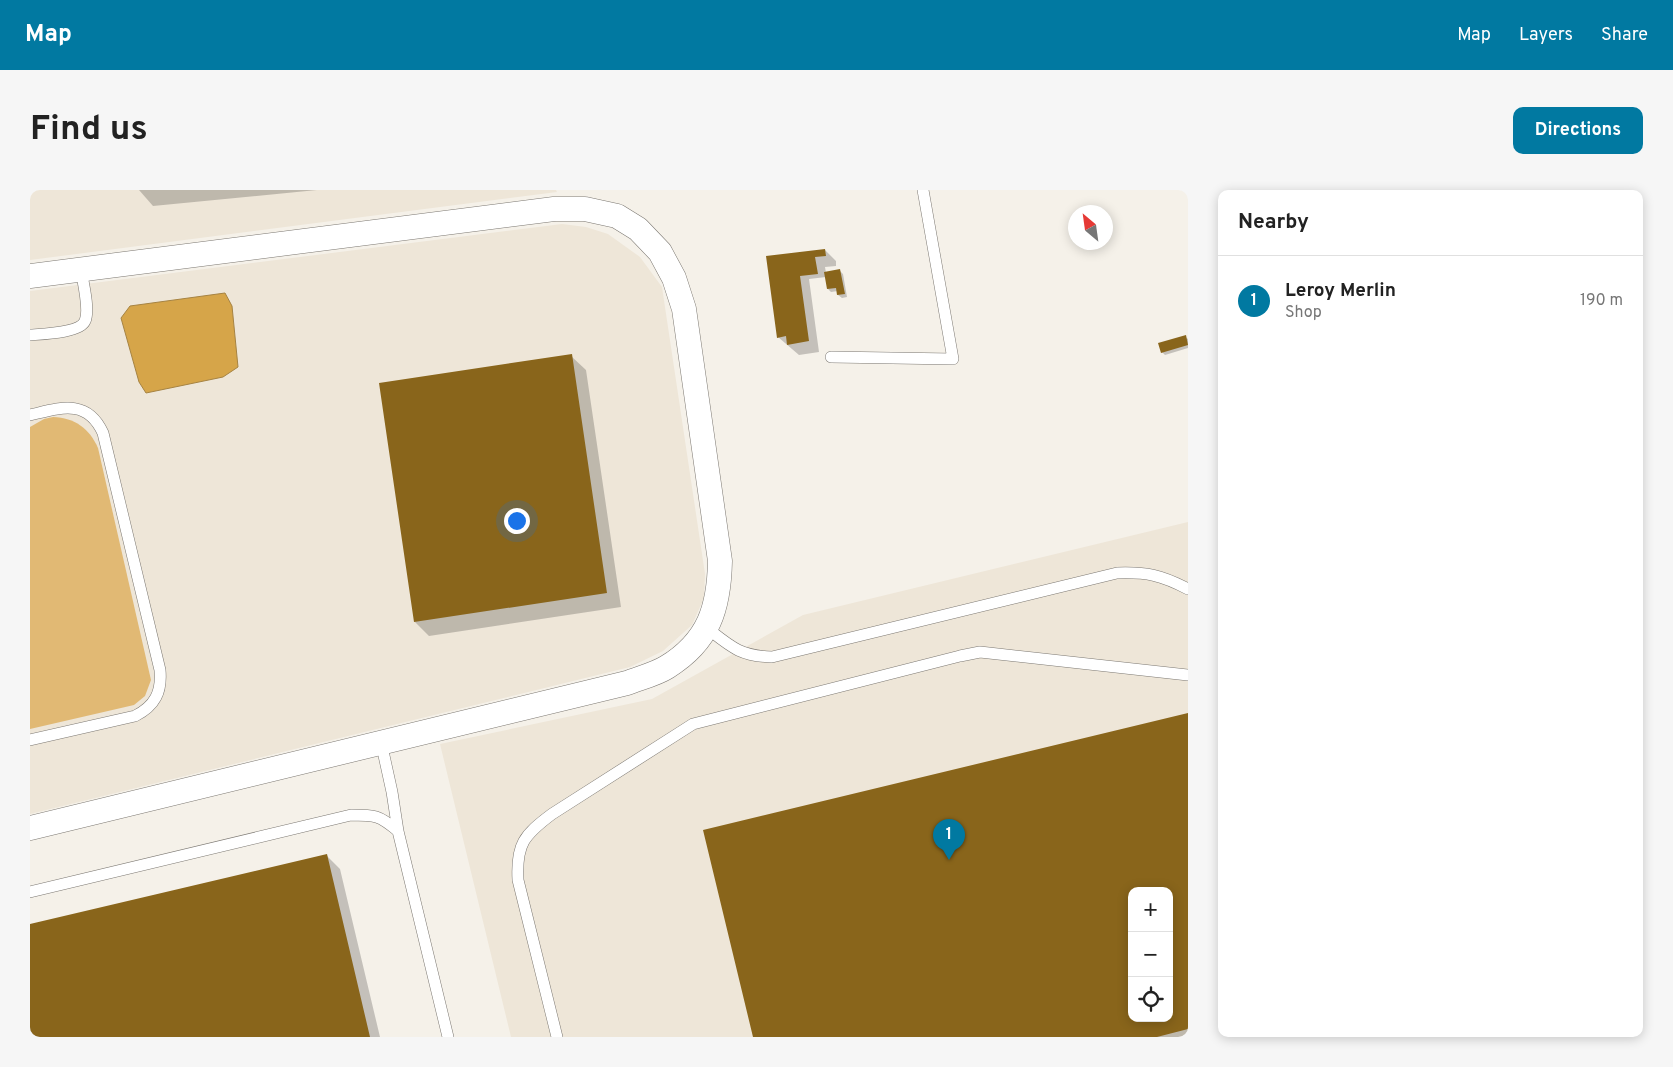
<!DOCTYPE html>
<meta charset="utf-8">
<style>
body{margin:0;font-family:Overpass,sans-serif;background:#f6f6f6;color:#222}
.controls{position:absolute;right:15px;bottom:15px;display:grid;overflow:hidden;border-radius:10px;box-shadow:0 2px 12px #0003}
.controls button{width:45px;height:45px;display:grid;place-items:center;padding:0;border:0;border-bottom:1px solid #e0e0e0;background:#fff;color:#222;font:25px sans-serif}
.compass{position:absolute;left:1038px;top:15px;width:45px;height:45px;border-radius:50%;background:#fff;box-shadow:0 2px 12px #0003;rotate:331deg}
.you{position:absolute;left:486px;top:330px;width:18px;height:18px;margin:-12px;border:4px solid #fff;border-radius:50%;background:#1a73e8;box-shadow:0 0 0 8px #1a73e833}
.badge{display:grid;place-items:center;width:32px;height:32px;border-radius:50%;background:#0179a1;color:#fff;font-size:16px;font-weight:700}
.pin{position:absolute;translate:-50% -41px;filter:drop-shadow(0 1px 2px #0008)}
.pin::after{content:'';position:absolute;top:26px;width:18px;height:15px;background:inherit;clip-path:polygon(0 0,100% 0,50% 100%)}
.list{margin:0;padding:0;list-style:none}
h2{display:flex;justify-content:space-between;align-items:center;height:65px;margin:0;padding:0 20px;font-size:21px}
h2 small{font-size:16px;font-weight:400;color:#767676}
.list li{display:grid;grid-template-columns:32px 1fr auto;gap:15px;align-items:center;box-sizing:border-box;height:90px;padding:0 20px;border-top:1px solid #e0e0e0}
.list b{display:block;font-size:19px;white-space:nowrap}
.list p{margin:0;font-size:16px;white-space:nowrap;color:#767676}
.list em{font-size:16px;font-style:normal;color:#767676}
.icon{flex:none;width:28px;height:28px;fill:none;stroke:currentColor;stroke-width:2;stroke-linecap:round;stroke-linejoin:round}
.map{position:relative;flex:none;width:1158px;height:847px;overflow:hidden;border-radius:10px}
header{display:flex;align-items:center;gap:30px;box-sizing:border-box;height:70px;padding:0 25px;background:#0179a1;color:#fff}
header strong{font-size:24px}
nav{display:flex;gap:28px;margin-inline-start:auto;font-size:18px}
.intro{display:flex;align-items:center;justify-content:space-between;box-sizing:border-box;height:120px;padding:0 30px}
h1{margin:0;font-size:35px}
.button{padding:12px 22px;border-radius:10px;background:#0179a1;color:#fff;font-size:18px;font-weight:700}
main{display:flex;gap:30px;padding:0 30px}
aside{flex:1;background:#fff;border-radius:10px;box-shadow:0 2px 12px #0003}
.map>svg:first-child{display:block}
</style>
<header>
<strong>Map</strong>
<nav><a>Map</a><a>Layers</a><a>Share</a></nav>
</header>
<div class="intro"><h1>Find us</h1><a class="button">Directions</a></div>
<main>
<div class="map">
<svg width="1158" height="847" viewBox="0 0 1158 847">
<rect width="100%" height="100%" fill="#f5f1e9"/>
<!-- built -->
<path fill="#eee6d8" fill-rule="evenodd" d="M0 0H526L527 2 0 70Z
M532 34 556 37 578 44 610 67 632 97 675 384 674 408 662 435 633 461 600 477 0 624V101Z
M1158 332V847H481L410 554 622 509 773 425ZM1102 701H1139V828H1102Z"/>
<!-- green -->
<path fill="#e1b974" d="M23 227C45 228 59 238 68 258L121 490 115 506 104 515 0 539V237L14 229Z"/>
<!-- water -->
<path fill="#d6a549" stroke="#a68342" d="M195 103 202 116 208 177 193 187 116 203 109 192 91 128 100 116Z"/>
<!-- shadow -->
<path fill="#0003" fill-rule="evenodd" d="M109 0H287L123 16Z
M795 60 806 71V76L795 77 796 83 810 81 813 84 817 107 812 108 808 105V101L801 102 798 99 796 87 779 89 789 162 769 165 748 147 737 67Z
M1155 147 1158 149V158L1135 165 1132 162Z
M541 166 556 180 591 417 399 446 385 432Z
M1158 525V847H724L675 641ZM1102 701H1139V828H1102Z
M296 665 310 679 350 847H0V735Z"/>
<!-- building -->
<path fill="#89651b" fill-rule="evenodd" d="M795 59 796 66 785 67 788 84 770 86 779 151 757 155 756 146 747 148 736 66Z
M810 79 815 104 807 105 806 98 797 99 794 82Z
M1156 145 1158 155 1131 163 1128 153Z
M542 164 577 403 384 432 349 193Z
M1158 523V839L1127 847H723L673 640ZM1102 701H1139V828H1102Z
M297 664 340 847H0V734Z"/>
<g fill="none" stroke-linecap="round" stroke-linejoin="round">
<defs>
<path id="service" d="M0 145C12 144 50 143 55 131 60 120 53 92 51 80
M801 167 923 169 893 0
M0 225C30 218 57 208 73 243L130 480C132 502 125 516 105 526L0 550
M677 438C701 457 710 466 742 467L1087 383C1117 382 1131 385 1158 399
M351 552 362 602 368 641 418 847
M0 702 321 625C345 625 349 625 368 641
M527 847 488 690C486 654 494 645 522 624L663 534 930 466 950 462 1158 485"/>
<path id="minor" d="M0 86 524 19H555L587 26 608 39 630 62 644 88 654 119 690 371C689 418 679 451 637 477 626 484 610 488 597 493L0 638"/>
</defs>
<!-- service casing -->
<use href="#service" stroke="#7c7872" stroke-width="12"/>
<!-- minor casing -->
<use href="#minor" stroke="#7c7872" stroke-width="25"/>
<!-- service -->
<use href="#service" stroke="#fff" stroke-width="11"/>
<!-- minor -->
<use href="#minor" stroke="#fff" stroke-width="24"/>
</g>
</svg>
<div class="controls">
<button>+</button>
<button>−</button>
<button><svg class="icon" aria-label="locate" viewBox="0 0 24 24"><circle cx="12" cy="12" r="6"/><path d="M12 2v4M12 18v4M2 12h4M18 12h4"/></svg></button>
</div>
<svg class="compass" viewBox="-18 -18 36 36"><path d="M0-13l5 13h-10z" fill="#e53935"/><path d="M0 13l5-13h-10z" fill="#767676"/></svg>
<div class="you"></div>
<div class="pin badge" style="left:919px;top:670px">1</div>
</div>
<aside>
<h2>Nearby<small></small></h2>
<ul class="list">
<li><span class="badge">1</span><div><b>Leroy Merlin</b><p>Shop</p></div><em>190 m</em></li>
</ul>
</aside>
</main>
